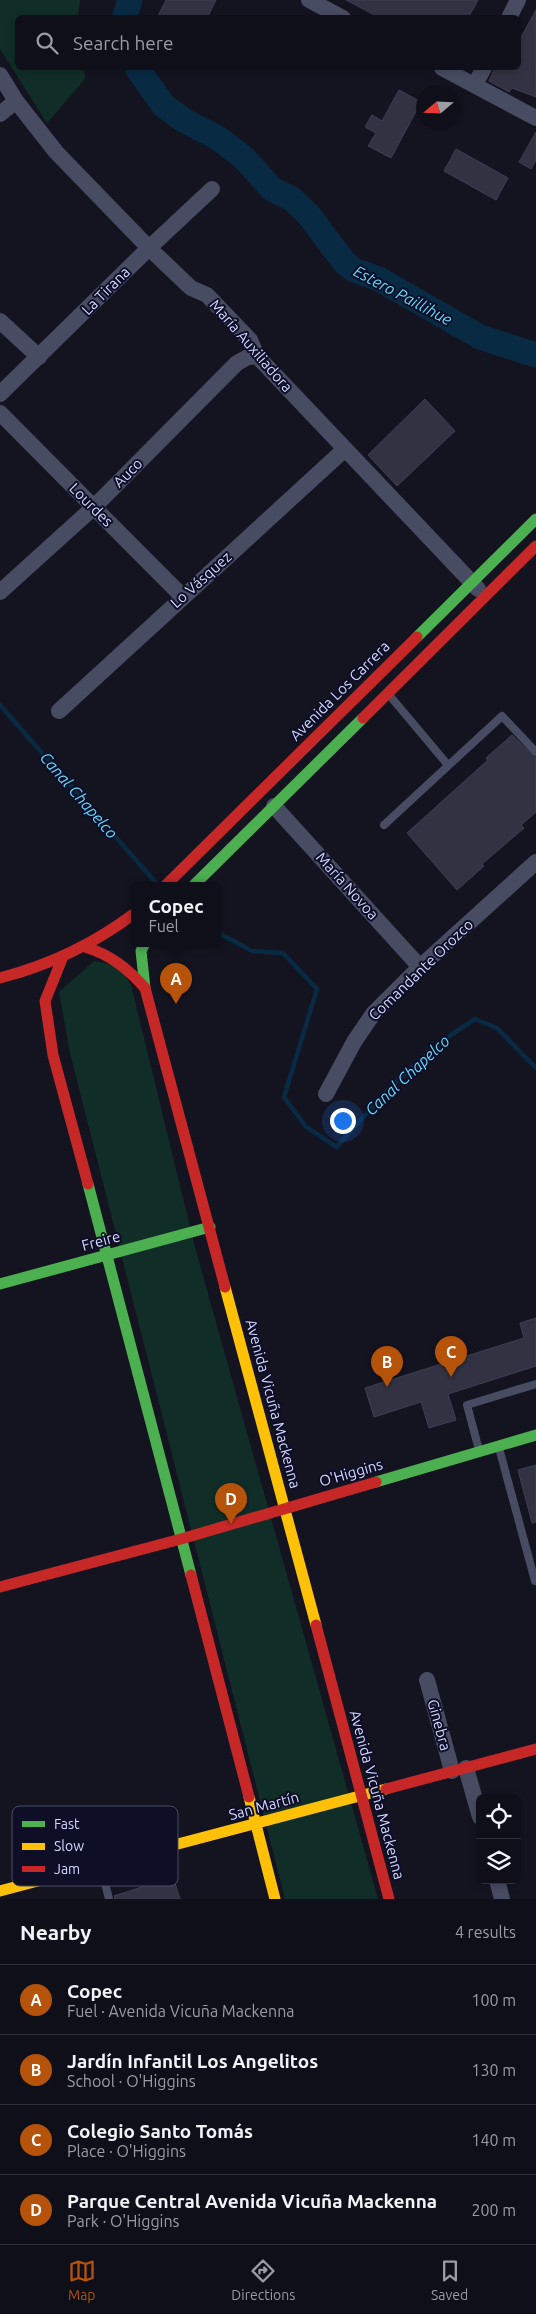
<!DOCTYPE html>
<meta charset="utf-8">
<style>
body{margin:0;font-family:Ubuntu,sans-serif;background:#181822;color:#f1f3f6}
.controls{position:absolute;right:15px;bottom:15px;display:grid;overflow:hidden;border-radius:8px;box-shadow:0 2px 8px #0003}
.controls button{width:45px;height:45px;display:grid;place-items:center;padding:0;border:0;border-bottom:1px solid #2f2f38;background:#0f0f19;color:#f1f3f6;font:25px sans-serif}
.compass{position:absolute;left:416px;top:85px;width:45px;height:45px;border-radius:50%;background:#0f0f19;box-shadow:0 2px 8px #0003;rotate:251deg}
.you{position:absolute;left:342px;top:1120px;width:18px;height:18px;margin:-12px;border:4px solid #fff;border-radius:50%;background:#1a73e8;box-shadow:0 0 0 8px #1a73e833}
.badge{display:grid;place-items:center;width:32px;height:32px;border-radius:50%;background:#b45309;color:#fff;font-size:16px;font-weight:700}
.pin{position:absolute;translate:-50% -41px;filter:drop-shadow(0 1px 2px #0008)}
.pin::after{content:'';position:absolute;top:26px;width:18px;height:15px;background:inherit;clip-path:polygon(0 0,100% 0,50% 100%)}
.popup{position:absolute;left:131px;top:882px;width:90px;height:65px;box-sizing:border-box;display:grid;place-content:center;border-radius:8px;background:#0f0f19;filter:drop-shadow(0 1px 4px #0005);font-size:16px;white-space:nowrap;color:#9b9ca2}
.popup b{font-size:19px;color:#f1f3f6}
.popup::after{content:'';position:absolute;left:50%;top:100%;margin-left:-10px;border:10px solid transparent;border-top-color:#0f0f19}
.list{margin:0;padding:0;list-style:none}
h2{display:flex;justify-content:space-between;align-items:center;height:65px;margin:0;padding:0 20px;font-size:21px}
h2 small{font-size:16px;font-weight:400;color:#9b9ca2}
.list li{display:grid;grid-template-columns:32px 1fr auto;gap:15px;align-items:center;box-sizing:border-box;height:70px;padding:0 20px;border-top:1px solid #2f2f38}
.list b{display:block;font-size:19px;white-space:nowrap}
.list p{margin:0;font-size:16px;white-space:nowrap;color:#9b9ca2}
.list em{font-size:16px;font-style:normal;color:#9b9ca2}
.icon{flex:none;width:28px;height:28px;fill:none;stroke:currentColor;stroke-width:2;stroke-linecap:round;stroke-linejoin:round}
.map{position:relative;flex:none;width:536px;height:1899px;overflow:hidden}
.search{position:absolute;background:#0f0f19;box-shadow:0 2px 8px #0003;left:15px;right:15px;top:15px;height:55px;display:flex;align-items:center;gap:12px;box-sizing:border-box;padding:0 18px;border-radius:8px;color:#9b9ca2;font-size:19px}
.sheet{height:345px;background:#0f0f19}
nav{display:flex;justify-content:space-around;align-items:center;box-sizing:border-box;height:70px;border-top:1px solid #2f2f38;background:#0f0f19;font-size:14px;color:#9b9ca2}
nav a{display:grid;justify-items:center;gap:2px}
nav .on{color:#b45309}
.map>svg:first-child{display:block}
</style>
<div class="map">
<svg width="536" height="1899" viewBox="0 0 536 1899">
<rect width="100%" height="100%" fill="#141421"/>
<!-- green -->
<path fill="#112d28" d="M0 0H80L78 17 18 18V68H84L85 79 47 123 0 49Z
M94 961 119 966 131 985 196 1251 378 1899H285L70 1053 59 992Z"/>
<g fill="none" stroke-linecap="round" stroke-linejoin="round">
<!-- stream -->
<path stroke="#082a43" stroke-width="4.5" d="M0 705 157 884
M217 932 252 951 283 953 317 989 284 1097 306 1127 337 1147C378 1099 421 1052 475 1019L497 1028 536 1068"/>
<!-- river -->
<path stroke="#082a43" stroke-width="25" d="M124 18 130 0
M137 68 164 106 185 121 218 138 243 157 272 189 292 199 308 214 344 262 354 270 379 279 480 337 536 355"/>
</g>
<!-- building -->
<path fill="#323243" stroke="#3e3f55" d="M166 0H216L207 18H157Z
M346 0H478L468 18H380Z
M536 10V97L512 88 509 92 489 81 495 68H518V43Z
M399 90 421 102 391 158 368 146 376 133 365 127 372 115 382 121Z
M536 132V160L531 169 519 162Z
M456 149 508 178 496 200 444 171Z
M425 399 455 431 397 486 368 455Z
M512 735 536 758V812L521 825 524 828 482 864 484 866 457 890 407 833 488 760 486 758Z
M536 1318V1366L448 1394 456 1420 429 1428 421 1402 374 1417 365 1388 524 1338 520 1323Z
M536 1465V1522L532 1523 518 1470Z
M173 1877 180 1899H115L114 1896Z"/>
<g fill="none" stroke-linecap="round" stroke-linejoin="round">
<!-- lane -->
<path stroke="#484c62" stroke-width="8" d="M390 696 448 765
M384 825 502 716 536 752
M499 1448 535 1581
M479 1450 467 1405 536 1384
M101 1867 109 1899"/>
<!-- street -->
<path stroke="#484c62" stroke-width="16" d="M309 0 343 18
M509 18 518 0
M442 68 536 118
M0 75 16 101 56 152 149 248 191 288 207 295 250 340 257 356 478 589
M475 84 484 68
M0 114 16 101
M0 321 39 357
M0 394 149 248 212 189
M0 413 183 597
M0 592 94 507 237 363 248 357 257 356
M59 711 345 449
M274 806 420 967
M326 1094 354 1042 373 1014 420 967 536 862
M427 1680 452 1771
M466 1768 480 1817
M497 1880 502 1899"/>
<!-- fast -->
<path stroke="#4caf50" stroke-width="11" d="M417 637 536 519
M194 885 363 718
M145 943 141 951 145 988
M88 1184 191 1575
M0 1284 210 1227
M376 1482 536 1435"/>
<!-- slow -->
<path stroke="#ffc107" stroke-width="11" d="M225 1287 316 1625
M249 1797 275 1899
M0 1891 386 1789"/>
<!-- jam -->
<path stroke="#c62828" stroke-width="11" d="M363 718 536 546
M166 885 417 637
M85 947C111 955 127 968 145 988L225 1287
M62 959 45 1001 53 1055 88 1184
M0 978C50 965 94 944 135 913
M191 1575 249 1797
M0 1587 181 1539 376 1482
M316 1625 389 1899
M386 1789 536 1749"/>
</g>
<g text-anchor="middle" stroke-width="4" stroke-linejoin="round" paint-order="stroke">
<!-- street labels -->
<g font-size="15" fill="#d3d8ff" stroke="#0e0f27">
<text transform="translate(106 291) rotate(-45)" y="5">La Tirana</text>
<text transform="translate(251 346) rotate(49)" y="5">María Auxiliadora</text>
<text transform="translate(128 473) rotate(-45)" y="5">Auco</text>
<text transform="translate(91 505) rotate(45)" y="5">Lourdes</text>
<text transform="translate(201 580) rotate(-42)" y="5">Lo Vásquez</text>
<text transform="translate(340 691) rotate(-45)" y="5">Avenida Los Carrera</text>
<text transform="translate(347 886) rotate(48)" y="5">María Novoa</text>
<text transform="translate(421 970) rotate(-44)" y="5">Comandante Orozco</text>
<text transform="translate(101 1241) rotate(-15)" y="5">Freire</text>
<text transform="translate(273 1404) rotate(75)" y="5">Avenida Vicuña Mackenna</text>
<text transform="translate(351 1473) rotate(-16)" y="5">O'Higgins</text>
<text transform="translate(439 1725) rotate(75)" y="5">Ginebra</text>
<text transform="translate(377 1795) rotate(75)" y="5">Avenida Vicuña Mackenna</text>
<text transform="translate(264 1806) rotate(-15)" y="5">San Martín</text>
</g>
<!-- water labels -->
<g font-size="16" font-style="italic" fill="#61d9ff" stroke="#0e0f27">
<text transform="translate(403 295) rotate(28)" y="6">Estero Paillihue</text>
<text transform="translate(79 795) rotate(49)" y="6">Canal Chapelco</text>
<text transform="translate(407 1075) rotate(-43)" y="6">Canal Chapelco</text>
</g>
</g>
<!-- legend -->
<rect x="12" y="1806" width="166" height="80" rx="8" fill="#0e0f27" stroke="#494b68" stroke-width="1"/>
<rect x="22" y="1821" width="23" height="6" fill="#4caf50"/>
<rect x="22" y="1843" width="23" height="7" fill="#ffc107"/>
<rect x="22" y="1866" width="23" height="6" fill="#c62828"/>
<g font-size="14" fill="#d3d8ff">
<text x="54" y="1829">Fast</text>
<text x="54" y="1851">Slow</text>
<text x="54" y="1874">Jam</text>
</g>
</svg>
<div class="controls">
<button><svg class="icon" aria-label="locate" viewBox="0 0 24 24"><circle cx="12" cy="12" r="6"/><path d="M12 2v4M12 18v4M2 12h4M18 12h4"/></svg></button>
<button><svg class="icon" aria-label="layers" viewBox="0 0 24 24"><path d="M12 4l9 5-9 5-9-5zM3 14l9 5 9-5"/></svg></button>
</div>
<svg class="compass" viewBox="-18 -18 36 36"><path d="M0-13l5 13h-10z" fill="#e53935"/><path d="M0 13l5-13h-10z" fill="#9b9ca2"/></svg>
<div class="you"></div>
<div class="pin badge" style="left:176px;top:1004px">A</div>
<div class="popup"><b>Copec</b>Fuel</div>
<div class="pin badge" style="left:387px;top:1387px">B</div>
<div class="pin badge" style="left:451px;top:1377px">C</div>
<div class="pin badge" style="left:231px;top:1524px">D</div>
<div class="search"><svg class="icon" aria-label="search" viewBox="0 0 24 24"><circle cx="10" cy="10" r="6"/><path d="M15 15l6 6"/></svg>Search here</div>
</div>
<section class="sheet">
<h2>Nearby<small>4 results</small></h2>
<ul class="list">
<li><span class="badge">A</span><div><b>Copec</b><p>Fuel · Avenida Vicuña Mackenna</p></div><em>100 m</em></li>
<li><span class="badge">B</span><div><b>Jardín Infantil Los Angelitos</b><p>School · O'Higgins</p></div><em>130 m</em></li>
<li><span class="badge">C</span><div><b>Colegio Santo Tomás</b><p>Place · O'Higgins</p></div><em>140 m</em></li>
<li><span class="badge">D</span><div><b>Parque Central Avenida Vicuña Mackenna</b><p>Park · O'Higgins</p></div><em>200 m</em></li>
</ul>
</section>
<nav>
<a class="on"><svg class="icon" aria-label="map" viewBox="0 0 24 24"><path d="M3 6l6-2 6 2 6-2v14l-6 2-6-2-6 2zM9 4v14M15 6v14"/></svg>Map</a>
<a><svg class="icon" aria-label="directions" viewBox="0 0 24 24"><path d="M12 3l9 9-9 9-9-9zM9 14v-3h6M13 9l2 2-2 2"/></svg>Directions</a>
<a><svg class="icon" aria-label="saved" viewBox="0 0 24 24"><path d="M7 4h10v16l-5-4-5 4z"/></svg>Saved</a>
</nav>
